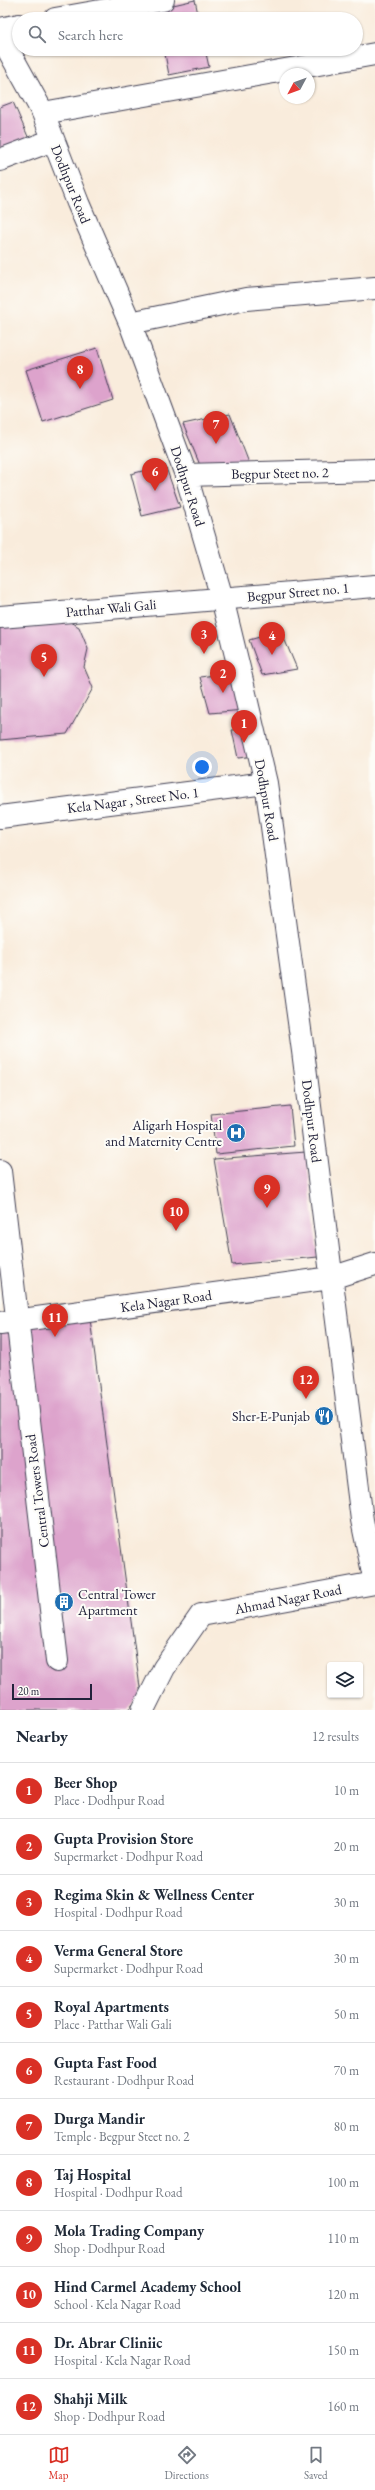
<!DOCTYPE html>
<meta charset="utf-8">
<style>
body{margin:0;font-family:"EB Garamond",serif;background:#f2f2f3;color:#1f2937}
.controls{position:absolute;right:12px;bottom:12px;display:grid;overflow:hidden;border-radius:4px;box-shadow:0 1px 3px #0004}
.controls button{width:36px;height:36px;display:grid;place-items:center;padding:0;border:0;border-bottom:1px solid #e0e1e3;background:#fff;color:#1f2937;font:20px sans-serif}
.compass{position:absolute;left:279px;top:68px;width:36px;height:36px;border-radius:50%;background:#fff;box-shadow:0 1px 3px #0004;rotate:229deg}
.scale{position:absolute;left:12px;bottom:10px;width:80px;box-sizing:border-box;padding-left:4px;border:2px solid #22223b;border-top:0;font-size:11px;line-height:14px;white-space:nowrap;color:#22223b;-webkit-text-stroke:3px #fdfcf7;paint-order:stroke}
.you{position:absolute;left:202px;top:767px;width:14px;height:14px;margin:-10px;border:3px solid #fff;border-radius:50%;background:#1a73e8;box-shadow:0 0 0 6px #1a73e833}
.badge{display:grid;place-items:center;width:26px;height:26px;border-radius:50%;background:#d93025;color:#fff;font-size:13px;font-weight:700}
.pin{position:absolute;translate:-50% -33px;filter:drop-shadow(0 1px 2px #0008)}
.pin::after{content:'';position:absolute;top:21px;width:14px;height:12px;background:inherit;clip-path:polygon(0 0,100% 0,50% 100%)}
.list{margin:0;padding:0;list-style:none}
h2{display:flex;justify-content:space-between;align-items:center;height:52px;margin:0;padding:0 16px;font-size:17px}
h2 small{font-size:13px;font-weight:400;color:#747a83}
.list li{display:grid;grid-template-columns:26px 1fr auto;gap:12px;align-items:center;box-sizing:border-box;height:56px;padding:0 16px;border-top:1px solid #e0e1e3}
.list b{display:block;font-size:15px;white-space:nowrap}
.list p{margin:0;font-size:13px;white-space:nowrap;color:#747a83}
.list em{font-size:13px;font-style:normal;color:#747a83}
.icon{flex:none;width:22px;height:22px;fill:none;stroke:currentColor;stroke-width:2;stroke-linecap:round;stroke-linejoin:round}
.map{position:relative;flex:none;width:375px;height:1710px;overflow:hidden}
.search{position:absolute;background:#fff;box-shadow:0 1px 3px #0004;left:12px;right:12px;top:12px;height:44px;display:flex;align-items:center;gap:10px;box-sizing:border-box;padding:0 14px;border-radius:22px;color:#747a83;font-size:15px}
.sheet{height:724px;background:#fff}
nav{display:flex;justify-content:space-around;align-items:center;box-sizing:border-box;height:56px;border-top:1px solid #e0e1e3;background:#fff;font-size:11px;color:#747a83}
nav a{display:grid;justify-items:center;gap:2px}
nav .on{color:#d93025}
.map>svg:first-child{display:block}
</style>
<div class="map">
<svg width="375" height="1710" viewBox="0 0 375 1710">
<rect width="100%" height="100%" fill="#fdfcf7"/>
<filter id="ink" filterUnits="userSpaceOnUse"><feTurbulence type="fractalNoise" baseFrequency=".025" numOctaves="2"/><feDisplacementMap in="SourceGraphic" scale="8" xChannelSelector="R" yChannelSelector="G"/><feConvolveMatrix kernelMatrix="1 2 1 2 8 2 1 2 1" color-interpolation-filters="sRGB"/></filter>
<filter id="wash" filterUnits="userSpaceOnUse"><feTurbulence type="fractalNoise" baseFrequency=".012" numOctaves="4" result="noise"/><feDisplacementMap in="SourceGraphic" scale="16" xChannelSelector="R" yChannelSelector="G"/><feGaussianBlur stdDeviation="0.9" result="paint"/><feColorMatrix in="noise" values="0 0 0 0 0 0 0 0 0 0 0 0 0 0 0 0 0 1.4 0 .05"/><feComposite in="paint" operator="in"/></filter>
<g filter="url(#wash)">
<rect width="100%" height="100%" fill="#f9ecdc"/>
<g id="blocks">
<!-- building -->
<path fill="#dda3cc" d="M195 0 199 19H158L156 9Z
M164 49H205L209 67 169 75Z
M13 102 29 139 0 149V107Z
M97 348 113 400 43 422 26 370Z
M230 414 249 463 200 465 183 424Z
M165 465 180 507 142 516 131 474Z
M66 620 79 627 88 649 84 667 93 688 67 734 0 740V626Z
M281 631 297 669 262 675 249 640Z
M237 672 244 710 210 713 200 677Z
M251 729 255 756 238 758 232 730Z
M290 1106 294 1146 216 1154 211 1114Z
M306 1152 318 1257 232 1265 214 1159Z
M90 1319 141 1695 128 1710H0V1330Z"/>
</g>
</g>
<g filter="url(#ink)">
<use href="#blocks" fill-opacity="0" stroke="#424053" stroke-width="1"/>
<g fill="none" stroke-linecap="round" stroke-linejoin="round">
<defs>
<path id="minor" d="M55 19 163 0
M0 29 19 25
M0 35 43 113 78 203 130 323 186 475 222 598 239 668 266 783 303 1051 362 1520 375 1582
M43 113 375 54
M0 160 53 140
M130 323 246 299 375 288
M186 475 375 470
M0 617 375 586
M0 817 266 783
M0 1171 57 1661
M0 1323 331 1278 375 1264
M143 1710 164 1668 201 1615 375 1583"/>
</defs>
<!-- minor casing -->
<use href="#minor" stroke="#424053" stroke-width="24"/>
<!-- minor -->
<use href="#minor" stroke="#fff" stroke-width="22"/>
</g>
</g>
<!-- icons -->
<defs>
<symbol id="hospital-disc" viewBox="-11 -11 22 22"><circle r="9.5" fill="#1f6fb2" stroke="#fdfcf7"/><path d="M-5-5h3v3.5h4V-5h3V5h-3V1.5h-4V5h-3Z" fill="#fff"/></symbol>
<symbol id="restaurant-disc" viewBox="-11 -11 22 22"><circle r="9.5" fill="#1f6fb2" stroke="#fdfcf7"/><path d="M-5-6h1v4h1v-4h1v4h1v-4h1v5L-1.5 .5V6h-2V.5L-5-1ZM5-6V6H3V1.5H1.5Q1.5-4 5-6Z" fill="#fff"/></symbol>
<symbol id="building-disc" viewBox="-11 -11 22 22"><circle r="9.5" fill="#1f6fb2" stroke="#fdfcf7"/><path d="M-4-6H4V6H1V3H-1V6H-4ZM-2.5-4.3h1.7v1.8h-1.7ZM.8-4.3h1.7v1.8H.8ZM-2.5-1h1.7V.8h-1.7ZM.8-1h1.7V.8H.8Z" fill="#fff"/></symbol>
</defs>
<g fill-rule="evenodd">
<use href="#hospital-disc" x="225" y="1122" width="22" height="22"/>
<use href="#restaurant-disc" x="313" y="1405" width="22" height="22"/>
<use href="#building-disc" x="53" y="1591" width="22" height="22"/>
</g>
<g text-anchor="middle" stroke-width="4" stroke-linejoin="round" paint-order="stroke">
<!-- street labels -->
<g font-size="14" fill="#22223b" stroke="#fdfcf7">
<text transform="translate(71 184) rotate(68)" y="5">Dodhpur Road</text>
<text transform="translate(280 473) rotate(-1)" y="5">Begpur Steet no. 2</text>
<text transform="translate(188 486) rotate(72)" y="5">Dodhpur Road</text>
<text transform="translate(298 592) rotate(-5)" y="5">Begpur Street no. 1</text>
<text transform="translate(111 608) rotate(-5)" y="5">Patthar Wali Gali</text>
<text transform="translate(133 800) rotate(-7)" y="5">Kela Nagar , Street No. 1</text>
<text transform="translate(267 800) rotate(80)" y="5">Dodhpur Road</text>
<text transform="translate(312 1121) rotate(83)" y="5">Dodhpur Road</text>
<text transform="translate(166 1301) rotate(-8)" y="5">Kela Nagar Road</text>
<text transform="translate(37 1491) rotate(-97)" y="5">Central Towers Road</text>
<text transform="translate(288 1599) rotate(-11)" y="5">Ahmad Nagar Road</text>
</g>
<!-- poi labels -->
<g font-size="14" fill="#22223b" stroke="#fdfcf7" text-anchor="end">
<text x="222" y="1130">Aligarh Hospital<tspan x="222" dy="16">and Maternity Centre</tspan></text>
<text x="310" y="1421">Sher-E-Punjab</text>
<text x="78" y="1599" text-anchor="start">Central Tower<tspan x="78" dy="16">Apartment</tspan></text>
</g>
</g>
</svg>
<div class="controls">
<button><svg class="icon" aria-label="layers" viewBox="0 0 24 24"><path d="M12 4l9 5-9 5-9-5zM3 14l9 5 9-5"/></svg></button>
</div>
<svg class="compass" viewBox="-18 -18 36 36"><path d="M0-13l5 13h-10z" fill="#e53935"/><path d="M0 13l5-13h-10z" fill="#747a83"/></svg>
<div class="scale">20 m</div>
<div class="you"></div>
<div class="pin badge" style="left:244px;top:743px">1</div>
<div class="pin badge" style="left:223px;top:693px">2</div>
<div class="pin badge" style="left:204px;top:654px">3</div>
<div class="pin badge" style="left:272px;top:655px">4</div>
<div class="pin badge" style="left:44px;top:677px">5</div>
<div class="pin badge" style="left:155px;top:491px">6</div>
<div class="pin badge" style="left:216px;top:444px">7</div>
<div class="pin badge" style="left:80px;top:389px">8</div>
<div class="pin badge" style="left:267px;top:1208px">9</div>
<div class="pin badge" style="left:176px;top:1231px">10</div>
<div class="pin badge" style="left:55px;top:1337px">11</div>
<div class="pin badge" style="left:306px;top:1399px">12</div>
<div class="search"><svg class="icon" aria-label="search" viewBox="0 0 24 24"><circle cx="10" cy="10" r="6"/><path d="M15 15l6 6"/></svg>Search here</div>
</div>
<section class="sheet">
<h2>Nearby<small>12 results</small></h2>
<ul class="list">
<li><span class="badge">1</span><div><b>Beer Shop</b><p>Place · Dodhpur Road</p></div><em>10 m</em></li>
<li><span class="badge">2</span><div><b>Gupta Provision Store</b><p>Supermarket · Dodhpur Road</p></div><em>20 m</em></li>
<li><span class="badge">3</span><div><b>Regima Skin &amp; Wellness Center</b><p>Hospital · Dodhpur Road</p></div><em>30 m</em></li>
<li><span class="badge">4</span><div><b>Verma General Store</b><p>Supermarket · Dodhpur Road</p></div><em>30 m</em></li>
<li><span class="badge">5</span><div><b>Royal Apartments</b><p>Place · Patthar Wali Gali</p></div><em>50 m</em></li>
<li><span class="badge">6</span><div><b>Gupta Fast Food</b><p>Restaurant · Dodhpur Road</p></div><em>70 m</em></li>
<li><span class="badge">7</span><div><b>Durga Mandir</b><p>Temple · Begpur Steet no. 2</p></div><em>80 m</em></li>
<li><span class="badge">8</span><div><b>Taj Hospital</b><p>Hospital · Dodhpur Road</p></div><em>100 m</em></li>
<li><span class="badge">9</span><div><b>Mola Trading Company</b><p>Shop · Dodhpur Road</p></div><em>110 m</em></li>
<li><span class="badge">10</span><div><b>Hind Carmel Academy School</b><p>School · Kela Nagar Road</p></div><em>120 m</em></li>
<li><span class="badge">11</span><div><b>Dr. Abrar Cliniic</b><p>Hospital · Kela Nagar Road</p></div><em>150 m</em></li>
<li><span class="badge">12</span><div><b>Shahji Milk</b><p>Shop · Dodhpur Road</p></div><em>160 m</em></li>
</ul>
</section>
<nav>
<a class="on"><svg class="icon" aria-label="map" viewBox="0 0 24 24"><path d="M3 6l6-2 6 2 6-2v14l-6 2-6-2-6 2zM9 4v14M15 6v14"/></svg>Map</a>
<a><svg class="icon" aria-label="directions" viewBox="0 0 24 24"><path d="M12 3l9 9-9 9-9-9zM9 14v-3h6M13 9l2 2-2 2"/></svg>Directions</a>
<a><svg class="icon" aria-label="saved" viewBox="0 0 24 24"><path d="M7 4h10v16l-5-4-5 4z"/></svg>Saved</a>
</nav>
